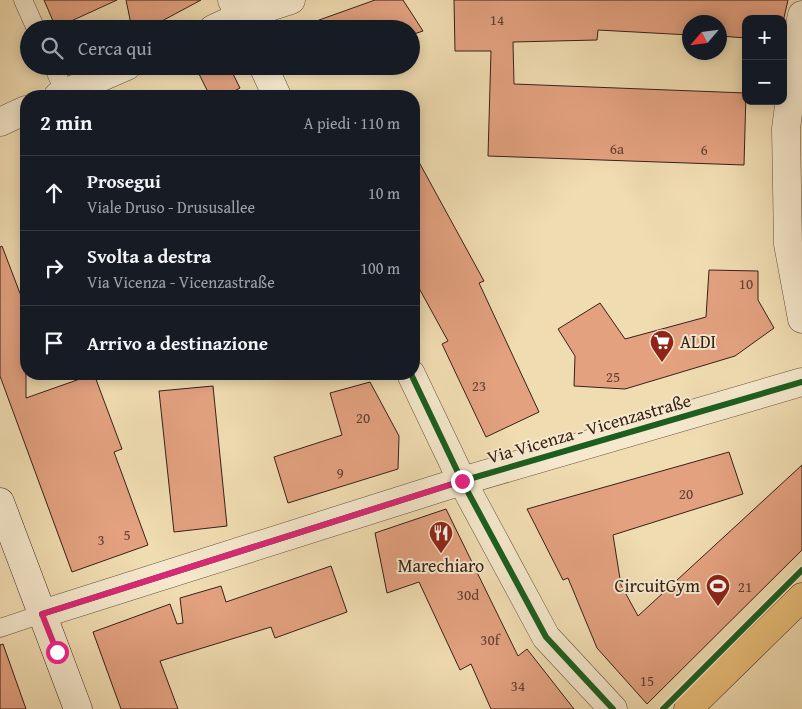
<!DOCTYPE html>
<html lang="it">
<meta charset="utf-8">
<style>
body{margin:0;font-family:"Gentium Book Plus",serif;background:#20242c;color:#f1f3f6}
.controls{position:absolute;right:15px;top:15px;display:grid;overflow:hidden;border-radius:10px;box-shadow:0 2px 12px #0003}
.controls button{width:45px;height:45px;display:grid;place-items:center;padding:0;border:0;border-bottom:1px solid #363941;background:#171b24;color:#f1f3f6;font:25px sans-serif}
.compass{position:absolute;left:682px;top:15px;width:45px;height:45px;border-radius:50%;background:#171b24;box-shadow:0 2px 12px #0003;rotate:242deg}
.stop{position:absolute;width:15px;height:15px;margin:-11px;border:4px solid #db2777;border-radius:50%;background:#fff}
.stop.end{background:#db2777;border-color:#fff;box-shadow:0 1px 5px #0008}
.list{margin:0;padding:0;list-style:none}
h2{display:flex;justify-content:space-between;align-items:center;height:65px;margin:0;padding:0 20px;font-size:21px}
h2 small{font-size:16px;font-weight:400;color:#9ea1a6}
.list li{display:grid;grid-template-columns:32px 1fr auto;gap:15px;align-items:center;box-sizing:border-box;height:75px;padding:0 20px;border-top:1px solid #363941}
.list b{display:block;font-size:19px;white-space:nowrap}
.list p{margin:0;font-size:16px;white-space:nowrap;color:#9ea1a6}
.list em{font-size:16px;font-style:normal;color:#9ea1a6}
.icon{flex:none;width:28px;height:28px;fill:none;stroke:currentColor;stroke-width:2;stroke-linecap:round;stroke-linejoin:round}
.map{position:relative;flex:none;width:802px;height:709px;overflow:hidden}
.search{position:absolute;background:#171b24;box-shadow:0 2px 12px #0003;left:20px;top:20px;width:400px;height:55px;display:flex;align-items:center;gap:12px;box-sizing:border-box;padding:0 18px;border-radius:28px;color:#9ea1a6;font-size:19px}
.panel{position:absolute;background:#171b24;box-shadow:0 2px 12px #0003;left:20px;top:90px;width:400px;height:290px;border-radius:20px}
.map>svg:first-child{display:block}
</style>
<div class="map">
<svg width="802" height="709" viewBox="0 0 802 709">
<rect width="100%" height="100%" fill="#f0dcb1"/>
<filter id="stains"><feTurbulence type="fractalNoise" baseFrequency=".004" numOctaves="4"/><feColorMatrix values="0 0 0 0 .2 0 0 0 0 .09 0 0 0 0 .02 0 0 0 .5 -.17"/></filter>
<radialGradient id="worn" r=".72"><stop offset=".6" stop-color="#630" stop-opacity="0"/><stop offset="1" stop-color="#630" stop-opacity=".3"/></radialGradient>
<!-- building -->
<path fill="#e3a180" stroke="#372018" d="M44 0H117L56 28Z
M126 0H201L147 29H132Z
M375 0H403L423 31 411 35V29H294Z
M454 0H788L783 22V19H746V38L720 36V22H690V35L598 30 597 40 513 42 514 84 746 93 744 165 488 156 491 51H455Z
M195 66H229L240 88 225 96H210Z
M414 153 484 281 479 283 539 412 486 437 442 344 448 341 414 279Z
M2 246 26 309V398L94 374 122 449 114 452 148 545 72 572 0 376V247Z
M709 270 758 271V300L774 328 735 356 625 389 574 386 575 356 558 329 600 303 625 339 706 317Z
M370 382 399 436 398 469 288 503 274 457 342 435 330 393Z
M213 386 227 526 174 532 159 391Z
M729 452 743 494 613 535 621 585 638 616 802 465V550L647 704 597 648 568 578 563 580 527 509Z
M446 509 518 656 527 649 574 709H491L471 664 460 670 419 582 387 593 375 533Z
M331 566 347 612 275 638 271 627 160 661 178 709H121L93 632 170 604 177 624 183 623 180 598 221 586 226 602Z
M3 644 26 709H0V645Z"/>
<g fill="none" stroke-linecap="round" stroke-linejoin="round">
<defs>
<path id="service" d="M23 0 36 29
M53 66 65 93
M0 628 42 614"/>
<path id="minor" d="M232 0 245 29
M802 15 798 34 786 129 788 244 802 319
M263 66 277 96
M411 374 462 481 546 637 613 709
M42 614 462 481 802 382"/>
<path id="tertiary" d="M213 29 239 17 291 0
M58 96 127 66
M0 122 26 110"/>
<path id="secondary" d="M0 502 78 709"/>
<path id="primary" d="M688 709 802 597"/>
</defs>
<!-- service casing -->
<use href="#service" stroke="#654f3e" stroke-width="19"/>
<!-- minor casing -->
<use href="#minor" stroke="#654f3e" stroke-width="29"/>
<!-- tertiary casing -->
<use href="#tertiary" stroke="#654f3e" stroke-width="29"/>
<!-- secondary casing -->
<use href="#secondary" stroke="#372018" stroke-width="29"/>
<!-- primary casing -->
<use href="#primary" stroke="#372018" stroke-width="29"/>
<!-- service -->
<use href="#service" stroke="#f5e8cc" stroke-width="18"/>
<!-- minor -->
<use href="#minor" stroke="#f5e8cc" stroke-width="28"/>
<!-- tertiary -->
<use href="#tertiary" stroke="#f5e8cc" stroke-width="28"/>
<!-- secondary -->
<use href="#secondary" stroke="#f5e8cc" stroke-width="28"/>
<!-- primary -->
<use href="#primary" stroke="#e8be78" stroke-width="28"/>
<defs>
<path id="cycleway" d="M411 374 462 481 546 637 613 709
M42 614 462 481 802 382
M663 709 802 570"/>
</defs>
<!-- cycleway casing -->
<use href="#cycleway" stroke="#f5e8cc" stroke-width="9"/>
<!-- cycleway -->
<use href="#cycleway" stroke="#1b5e20" stroke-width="6"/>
</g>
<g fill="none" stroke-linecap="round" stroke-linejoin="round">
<!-- route -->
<path stroke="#db2777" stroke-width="6" d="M57 652 42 614 462 481"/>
</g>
<!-- icons -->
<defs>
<symbol id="supermarket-pin" viewBox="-11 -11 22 30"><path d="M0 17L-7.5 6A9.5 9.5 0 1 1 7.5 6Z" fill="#8f2418" stroke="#f5e8cc"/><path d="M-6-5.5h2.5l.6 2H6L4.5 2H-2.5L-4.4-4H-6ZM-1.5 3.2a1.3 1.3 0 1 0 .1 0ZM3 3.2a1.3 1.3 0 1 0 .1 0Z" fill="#fff"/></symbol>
<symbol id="restaurant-pin" viewBox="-11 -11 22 30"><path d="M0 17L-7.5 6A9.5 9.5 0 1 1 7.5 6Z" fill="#8f2418" stroke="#f5e8cc"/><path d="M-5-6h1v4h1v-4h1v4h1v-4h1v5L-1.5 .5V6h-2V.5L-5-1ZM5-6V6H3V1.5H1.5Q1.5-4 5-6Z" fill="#fff"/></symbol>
<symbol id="stadium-pin" viewBox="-11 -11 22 30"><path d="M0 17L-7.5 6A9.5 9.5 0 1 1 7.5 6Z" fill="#8f2418" stroke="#f5e8cc"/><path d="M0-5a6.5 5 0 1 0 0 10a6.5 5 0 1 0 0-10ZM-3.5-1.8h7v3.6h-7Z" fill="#fff"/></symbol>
</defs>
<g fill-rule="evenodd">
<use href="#supermarket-pin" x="648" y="328" width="28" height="38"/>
<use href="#restaurant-pin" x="427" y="519" width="28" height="38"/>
<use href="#stadium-pin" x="704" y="572" width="28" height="38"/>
</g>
<g text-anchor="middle" stroke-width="4" stroke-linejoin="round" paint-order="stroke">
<!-- number labels -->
<g font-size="15" fill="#624032">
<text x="497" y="25">14</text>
<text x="617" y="154">6a</text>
<text x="704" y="155">6</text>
<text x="746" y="289">10</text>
<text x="613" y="382">25</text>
<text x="479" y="391">23</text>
<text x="363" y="423">20</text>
<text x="340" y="478">9</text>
<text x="686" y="499">20</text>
<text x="127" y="540">5</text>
<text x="101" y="545">3</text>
<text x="745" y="592">21</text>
<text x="468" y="600">30d</text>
<text x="490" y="645">30f</text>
<text x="647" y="686">15</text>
<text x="518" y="691">34</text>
</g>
<!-- poi labels -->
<g font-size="18" fill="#372018" stroke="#f5e8cc" text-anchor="start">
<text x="680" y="348">ALDI</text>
<text x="441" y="572" text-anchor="middle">Marechiaro</text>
<text x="700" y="592" text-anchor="end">CircuitGym</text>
</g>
<!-- street labels -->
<g font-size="18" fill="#372018" stroke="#f5e8cc">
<text transform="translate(589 429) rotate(-16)" y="6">Via Vicenza - Vicenzastraße</text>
</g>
</g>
<rect width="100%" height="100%" filter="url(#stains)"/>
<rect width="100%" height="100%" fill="url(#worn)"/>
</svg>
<div class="controls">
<button>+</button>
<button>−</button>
</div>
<svg class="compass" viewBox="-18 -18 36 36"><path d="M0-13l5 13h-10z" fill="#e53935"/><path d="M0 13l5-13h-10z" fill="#9ea1a6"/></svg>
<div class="stop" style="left:57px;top:652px"></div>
<div class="stop end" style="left:462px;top:481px"></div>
<div class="search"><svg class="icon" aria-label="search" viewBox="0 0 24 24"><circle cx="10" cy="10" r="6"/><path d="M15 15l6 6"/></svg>Cerca qui</div>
<section class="panel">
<h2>2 min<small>A piedi · 110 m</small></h2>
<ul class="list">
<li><svg class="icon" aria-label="ahead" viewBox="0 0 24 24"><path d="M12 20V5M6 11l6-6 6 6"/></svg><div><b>Prosegui</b><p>Viale Druso - Drususallee</p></div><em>10 m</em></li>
<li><svg class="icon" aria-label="right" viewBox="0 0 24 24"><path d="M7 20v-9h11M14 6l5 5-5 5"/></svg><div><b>Svolta a destra</b><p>Via Vicenza - Vicenzastraße</p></div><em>100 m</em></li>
<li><svg class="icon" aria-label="arrive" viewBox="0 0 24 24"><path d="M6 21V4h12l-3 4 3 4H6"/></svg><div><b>Arrivo a destinazione</b></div></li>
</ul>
</section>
</div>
